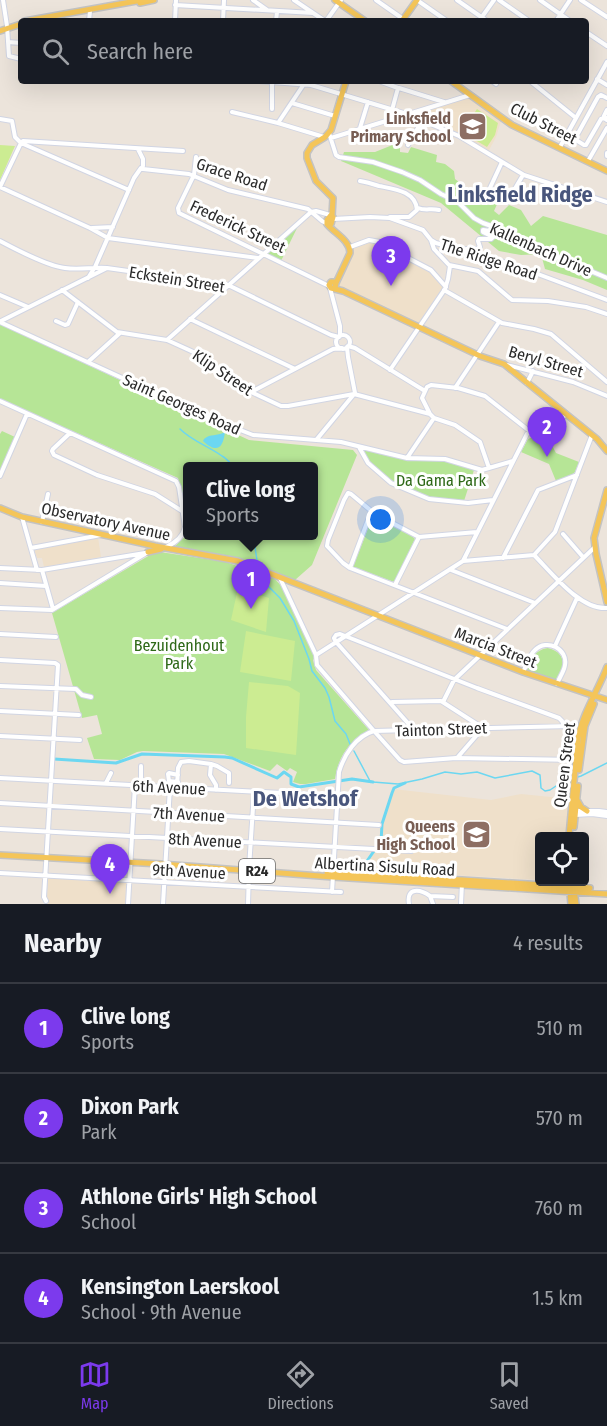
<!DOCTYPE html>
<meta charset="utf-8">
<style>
body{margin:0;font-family:"Fira Sans Condensed",sans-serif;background:#242831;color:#f1f3f6}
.controls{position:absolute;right:18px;bottom:18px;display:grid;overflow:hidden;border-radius:6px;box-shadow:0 6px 24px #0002}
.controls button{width:54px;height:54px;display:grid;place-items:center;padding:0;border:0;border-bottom:2px solid #363941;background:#171b24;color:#f1f3f6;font:30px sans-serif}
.you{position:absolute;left:381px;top:520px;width:21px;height:21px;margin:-15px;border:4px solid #fff;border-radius:50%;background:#1a73e8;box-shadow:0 0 0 9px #1a73e833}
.badge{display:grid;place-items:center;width:39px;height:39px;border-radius:50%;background:#7c3aed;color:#fff;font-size:20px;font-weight:700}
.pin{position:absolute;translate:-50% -50px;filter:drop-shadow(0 2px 3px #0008)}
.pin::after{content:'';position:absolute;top:32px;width:21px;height:18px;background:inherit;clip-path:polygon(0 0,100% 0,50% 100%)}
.popup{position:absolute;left:183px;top:462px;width:135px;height:78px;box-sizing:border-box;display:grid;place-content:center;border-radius:6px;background:#171b24;filter:drop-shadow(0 2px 4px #0005);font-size:20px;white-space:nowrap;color:#9ea1a6}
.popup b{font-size:22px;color:#f1f3f6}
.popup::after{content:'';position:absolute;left:50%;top:100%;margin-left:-12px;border:12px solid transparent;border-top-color:#171b24}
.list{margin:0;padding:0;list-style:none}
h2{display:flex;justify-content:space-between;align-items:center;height:78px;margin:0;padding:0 24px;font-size:26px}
h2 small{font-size:20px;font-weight:400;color:#9ea1a6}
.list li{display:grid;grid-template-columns:39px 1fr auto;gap:18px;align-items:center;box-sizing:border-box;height:90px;padding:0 24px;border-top:2px solid #363941}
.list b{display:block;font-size:22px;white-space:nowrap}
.list p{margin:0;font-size:20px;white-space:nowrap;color:#9ea1a6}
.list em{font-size:20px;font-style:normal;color:#9ea1a6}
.icon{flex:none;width:33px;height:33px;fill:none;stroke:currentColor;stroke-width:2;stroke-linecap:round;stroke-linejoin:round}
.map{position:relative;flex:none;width:607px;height:904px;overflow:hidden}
.search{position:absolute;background:#171b24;box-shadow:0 6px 24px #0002;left:18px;right:18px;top:18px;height:66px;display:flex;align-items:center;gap:15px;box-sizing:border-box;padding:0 21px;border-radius:6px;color:#9ea1a6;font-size:22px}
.sheet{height:438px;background:#171b24}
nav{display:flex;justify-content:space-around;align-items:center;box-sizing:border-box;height:84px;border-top:2px solid #363941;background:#171b24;font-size:16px;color:#9ea1a6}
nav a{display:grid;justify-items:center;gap:3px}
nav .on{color:#7c3aed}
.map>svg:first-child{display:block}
</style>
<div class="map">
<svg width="607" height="904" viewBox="0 0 607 904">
<rect width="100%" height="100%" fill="#ece4db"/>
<!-- education -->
<path fill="#efe0ca" d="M467 98 471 100 501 121 496 137 488 152 461 134 415 115Z
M369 241 391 245 428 270 444 288 419 326 340 291 339 283 351 256 353 248Z
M98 537 101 557 44 567 42 558H37L34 549Z
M393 789 491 800 521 794 571 799 569 836H540L539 880 362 870 375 852H379V847L382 844 383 824Z
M48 878 126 883 125 904H45L47 899Z"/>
<!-- green -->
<path fill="#b6e596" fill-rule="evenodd" d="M400 142V152L408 153 411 147 437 155 436 162 445 164 454 171 455 179 477 196 487 193 498 202 494 211 499 215 509 205 521 210 531 226 543 216 607 235V290L583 280 545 269 541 254 521 255 499 251 441 203 341 161 344 152H375Z
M298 226 281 261 266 254Z
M0 324 249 440 353 450 357 455 312 565 295 580 231 556 174 547 187 535C188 516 181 497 178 478L0 399ZM188 466H314V536H188Z
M2 431 15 437 0 471V434Z
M545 432 556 453 579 462 575 472 573 474 556 481 549 464 521 452 528 439Z
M364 449 408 460 447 461 474 470 464 501C454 500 441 501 431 498 410 492 367 472 364 449Z
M375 517 411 535 415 539 394 582 353 567 372 518Z
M160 552 226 562 260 574 273 577 286 591 314 654 315 658 313 660 316 670 369 730C348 743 339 755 335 779L306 784H300L293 782 297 772 290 768 287 771 277 764 270 771 224 754 143 751 137 752 120 760 94 759 87 738 102 734 97 715 82 718 52 613 150 555Z
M548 648C569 654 563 667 557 683L525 671C531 660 534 650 548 648Z"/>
<!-- pitch -->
<path fill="#ccec92" d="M477 109 498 123 495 135 487 147 465 134 469 121Z
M0 145 15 146 0 180Z
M238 588 269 598 266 632 231 620Z
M246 631 295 641 291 681 240 672Z
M249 682 288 686 300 693 296 755 246 748V717Z"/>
<!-- water -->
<path fill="#6cd7f1" d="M225 432C223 448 217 454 203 441L204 439C211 433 216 437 225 432Z"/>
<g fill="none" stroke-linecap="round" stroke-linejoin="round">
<!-- stream -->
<path stroke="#6cd7f1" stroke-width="1.5" d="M180 429C192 441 208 446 222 456 226 458 230 463 233 466
M251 536 255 547 258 567
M260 576 264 582 280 598 294 621 309 659 312 671 325 688 329 697 335 721 346 734 350 744
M354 751 370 781 373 782 398 784 422 779 445 772 461 774 477 772 495 778 532 771 540 775 541 788 545 791 550 790 562 782 581 776 607 763"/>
<!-- canal -->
<path stroke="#6cd7f1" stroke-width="3" d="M54 759 116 763 142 754 225 757 232 758 277 778 284 772 291 777V784L299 787 352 779 373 782
M377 847 381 842 382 824 392 793 394 788 405 783
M360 871 374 851"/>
<defs>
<path id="minor" d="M3 0 7 26 9 56 21 59
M253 0 267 10
M294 0 325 21
M376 0 406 21
M417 0 447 21
M457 0 487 21
M499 0 529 21
M540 0 570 21
M581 0 607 17
M175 5 313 13
M47 20 57 21
M89 21 90 11
M175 21 176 0
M223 21 224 0
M276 21 277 12
M326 21 341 0
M479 21 494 0
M556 21 570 0
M586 32 607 46
M8 42 21 43
M597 79 607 85
M259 81 311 85 407 114 459 136 524 175 607 202
M379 81 398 88
M492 81 496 84
M530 81 576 118
M399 88 444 102
M607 98 601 95 598 97 576 137V140L584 145H586L601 119 604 118 607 120
M292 103 335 116
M272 109V82
M392 110 398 88
M607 110 604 116 607 119
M232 112 278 123 324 137
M0 119 12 121 15 137 21 143 0 187
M278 123 304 84
M360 128 368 102
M329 133 336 155 339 157 373 162 402 172 420 180 441 194 458 202 474 218 483 223 497 228 498 232
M331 138 470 95
M23 141 183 151
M21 143 129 190
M408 145 422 121
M560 147 607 62
M138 149 143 159V166
M607 153V156
M196 157 194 175 178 208 179 213 329 286
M588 161 607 128
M143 169 189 174 228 190 308 209 322 221 326 223
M360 181C367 182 373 184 379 186 394 189 416 191 417 210L409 217H390
M0 187 90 228 108 238 258 258
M489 190 502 162
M507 202 523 175
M418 208C425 211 431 208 439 210
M311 212 316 211 330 215
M333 219 370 217 390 218 423 230 431 240 436 243 511 264 607 300
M92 228 113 227
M493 237 483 232V230L498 232 607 278
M431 240 434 249 449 265 478 271 512 300 548 301 586 307 607 314
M0 241C15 249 49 266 65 268 79 270 93 267 107 268L228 285 331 335 339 337
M350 247 369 240 391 244 408 258 431 270 446 287
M466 249H478L480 247 478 241 479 239H491L493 237
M88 278 95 267 134 178 141 168
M330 288 340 326V336
M62 290 117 332 167 340 189 350 206 358 234 384 281 406H288L354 394 430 414
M444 290 502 323 534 329 551 334 607 382
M0 295 28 307
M190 319 295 369
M1 321 107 268
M56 321 65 325 68 324 78 302
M0 322 212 419 253 435 341 442 407 458 445 459 482 470 513 461
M336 342a7 7 0 1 1 14 0a7 7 0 1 1-14 0Z
M167 340 311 212
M348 346 355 348 425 391
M88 362 120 333
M507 365 573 382 607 396
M390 370 445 289 448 279 450 266
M527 383 533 371
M455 388 499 322
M251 392 333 349 342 348
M0 401 176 481 179 487 185 527C183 537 175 543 166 547
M434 418 430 414 422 398 427 387 431 385 458 388 485 396 532 433
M434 418 455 425 480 442 489 468
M540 431 554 427 566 414
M70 433 53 449 52 451 54 455 97 475 155 494 182 511
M317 439 355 393 348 357 347 347
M359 447 368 463 391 483 429 499 468 503 493 500
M407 458 434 418
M0 476 27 414
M22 517 37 570
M42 522 48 494
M477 532 419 537 375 514 351 494 348 493 344 500 328 540 327 546 343 563 350 568 507 629
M563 534 583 557
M31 548 101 535
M534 555 555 532 592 435
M534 555C551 572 580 610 607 608
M503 558 538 490 577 475
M463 561 534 555
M0 568 42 570 145 553
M350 568 371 512
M42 570 53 609
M451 570 535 603
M280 578 316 655 317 665 374 731 571 726
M0 583 46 586
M395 585 419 537
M0 608 52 610 148 552
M0 634 56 637
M555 646 577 598
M316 655 463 561 527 434 532 431H540
M0 660 55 663 58 665 44 897 46 901
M523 672C527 665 529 655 535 650 547 638 568 649 565 665 564 672 559 678 557 684
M0 686 76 689 82 695 91 697
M392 702 441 701 483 728 457 758
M443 702 454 680 595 547
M0 711 79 715
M414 730 336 642 334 638 336 635 340 634 477 688 559 718 562 721 564 726
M0 736 80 740
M211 764 217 766 229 773V783
M141 766V785
M0 778 338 796
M178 782 169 781 168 774 169 773 178 775
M106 783 111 773
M177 788 178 768 181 762 189 761 211 764 210 775 216 785V790
M0 803 379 825
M575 811H599L607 812
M575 815 592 814 607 816
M0 829 411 851
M249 868 254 792
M0 873 341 892
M332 892 339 772C344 755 356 736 374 731L400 760 404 762 456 758 576 760
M430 896 453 897
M128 904 135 785
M163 904 170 787
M248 904 249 871
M409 904C406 887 420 889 430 896L433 904
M461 904 462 883"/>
<path id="major" d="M335 0 365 21
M140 3 154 0
M25 21 142 0
M402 21 417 0
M0 31 21 24
M451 81 512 125 607 171
M331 215 333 217 331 224 328 225 327 224V220Z
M332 216 333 198 316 181 307 158V153L312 145 325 137 331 130 346 81
M327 224C334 233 350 240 350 253L336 283
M335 288 336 283 334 282H331L329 285 331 288 343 291 480 356 504 364 597 439 607 451
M607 490 594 538 596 554 607 602
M0 508 22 517 155 546 238 561 523 672 607 700
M148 552 161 549
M579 770 585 726 594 704
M577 800 581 807 587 811
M574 827 578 786
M569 836 578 738C583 712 598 691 607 667
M0 855 161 864 333 877 607 894
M327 873 462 880 590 888
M569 882 571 904
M573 882 576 904"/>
</defs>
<!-- minor casing -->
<use href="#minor" stroke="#d1d5e3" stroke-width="6"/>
<!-- major casing -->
<use href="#major" stroke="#c3c3c3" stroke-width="8"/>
<!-- minor -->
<use href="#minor" stroke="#fff" stroke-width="4"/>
<!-- major -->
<use href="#major" stroke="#f4c559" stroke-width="5"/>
</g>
<!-- icons -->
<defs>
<symbol id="school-square" viewBox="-11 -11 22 22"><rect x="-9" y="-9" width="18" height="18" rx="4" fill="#8d6e63" stroke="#fff"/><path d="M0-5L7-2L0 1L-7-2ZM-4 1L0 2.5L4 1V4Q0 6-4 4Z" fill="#fff"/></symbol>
</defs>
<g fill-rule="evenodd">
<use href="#school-square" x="456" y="110" width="33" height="33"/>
<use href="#school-square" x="460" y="818" width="33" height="33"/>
</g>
<g text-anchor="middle" stroke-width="6" stroke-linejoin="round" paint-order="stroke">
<!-- shield labels -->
<rect fill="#fff" stroke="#6a6a6a" stroke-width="1.5" x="239" y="859" width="36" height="24" rx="4.5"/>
<g font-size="15" font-weight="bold" fill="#2a2a2a">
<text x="257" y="876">R24</text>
</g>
<!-- education labels -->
<g font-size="16" font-weight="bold" fill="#785e54" stroke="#fff" text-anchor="end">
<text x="451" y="124">Linksfield<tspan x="451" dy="18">Primary School</tspan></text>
<text x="455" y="832">Queens<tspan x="455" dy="18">High School</tspan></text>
</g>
<!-- street labels -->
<g font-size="16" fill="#2a2a2a" stroke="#fff">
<text transform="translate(544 123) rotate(27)" y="6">Club Street</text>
<text transform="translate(232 174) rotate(18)" y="6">Grace Road</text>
<text transform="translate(238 226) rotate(25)" y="6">Frederick Street</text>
<text transform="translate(541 249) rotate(24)" y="6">Kallenbach Drive</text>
<text transform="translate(489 259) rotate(18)" y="6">The Ridge Road</text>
<text transform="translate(177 279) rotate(9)" y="6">Eckstein Street</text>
<text transform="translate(546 361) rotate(16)" y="6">Beryl Street</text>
<text transform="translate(223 372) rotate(34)" y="6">Klip Street</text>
<text transform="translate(182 404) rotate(24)" y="6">Saint Georges Road</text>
<text transform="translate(106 521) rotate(12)" y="6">Observatory Avenue</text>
<text transform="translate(496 647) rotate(21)" y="6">Marcia Street</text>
<text transform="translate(441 729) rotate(-2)" y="6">Tainton Street</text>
<text transform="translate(564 765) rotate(-83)" y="6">Queen Street</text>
<text transform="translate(169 787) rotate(3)" y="6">6th Avenue</text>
<text transform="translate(189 814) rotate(3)" y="6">7th Avenue</text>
<text transform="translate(205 840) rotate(3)" y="6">8th Avenue</text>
<text transform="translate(385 866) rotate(3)" y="6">Albertina Sisulu Road</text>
<text transform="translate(189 871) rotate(3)" y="6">9th Avenue</text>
</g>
<!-- park labels -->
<g font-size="16" fill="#2e6918" stroke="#fff">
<text x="441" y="486">Da Gama Park</text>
<text x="179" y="651">Bezuidenhout<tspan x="179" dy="18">Park</tspan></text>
</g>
<!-- district labels -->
<g font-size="22" font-weight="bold" fill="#49567c" stroke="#fff">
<text x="520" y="202">Linksfield Ridge</text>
<text x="305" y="806">De Wetshof</text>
</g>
</g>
</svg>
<div class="controls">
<button><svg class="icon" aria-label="locate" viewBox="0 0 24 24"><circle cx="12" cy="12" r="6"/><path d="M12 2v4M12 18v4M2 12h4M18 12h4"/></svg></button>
</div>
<div class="you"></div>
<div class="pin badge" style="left:251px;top:609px">1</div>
<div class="popup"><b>Clive long</b>Sports</div>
<div class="pin badge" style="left:547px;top:457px">2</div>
<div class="pin badge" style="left:391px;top:286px">3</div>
<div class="pin badge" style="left:110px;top:894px">4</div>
<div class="search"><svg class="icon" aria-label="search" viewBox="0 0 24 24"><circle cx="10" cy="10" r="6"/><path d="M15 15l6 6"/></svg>Search here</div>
</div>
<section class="sheet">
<h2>Nearby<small>4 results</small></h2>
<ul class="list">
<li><span class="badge">1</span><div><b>Clive long</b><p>Sports</p></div><em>510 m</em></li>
<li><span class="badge">2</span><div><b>Dixon Park</b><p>Park</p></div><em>570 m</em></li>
<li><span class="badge">3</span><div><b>Athlone Girls' High School</b><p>School</p></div><em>760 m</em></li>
<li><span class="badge">4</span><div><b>Kensington Laerskool</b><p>School · 9th Avenue</p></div><em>1.5 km</em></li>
</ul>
</section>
<nav>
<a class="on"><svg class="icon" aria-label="map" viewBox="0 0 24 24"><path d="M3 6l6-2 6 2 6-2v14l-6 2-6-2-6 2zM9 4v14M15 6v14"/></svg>Map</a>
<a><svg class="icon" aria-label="directions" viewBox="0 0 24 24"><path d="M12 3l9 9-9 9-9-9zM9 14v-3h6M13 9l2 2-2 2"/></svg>Directions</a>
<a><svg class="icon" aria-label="saved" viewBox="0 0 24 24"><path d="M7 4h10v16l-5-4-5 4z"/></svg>Saved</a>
</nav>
